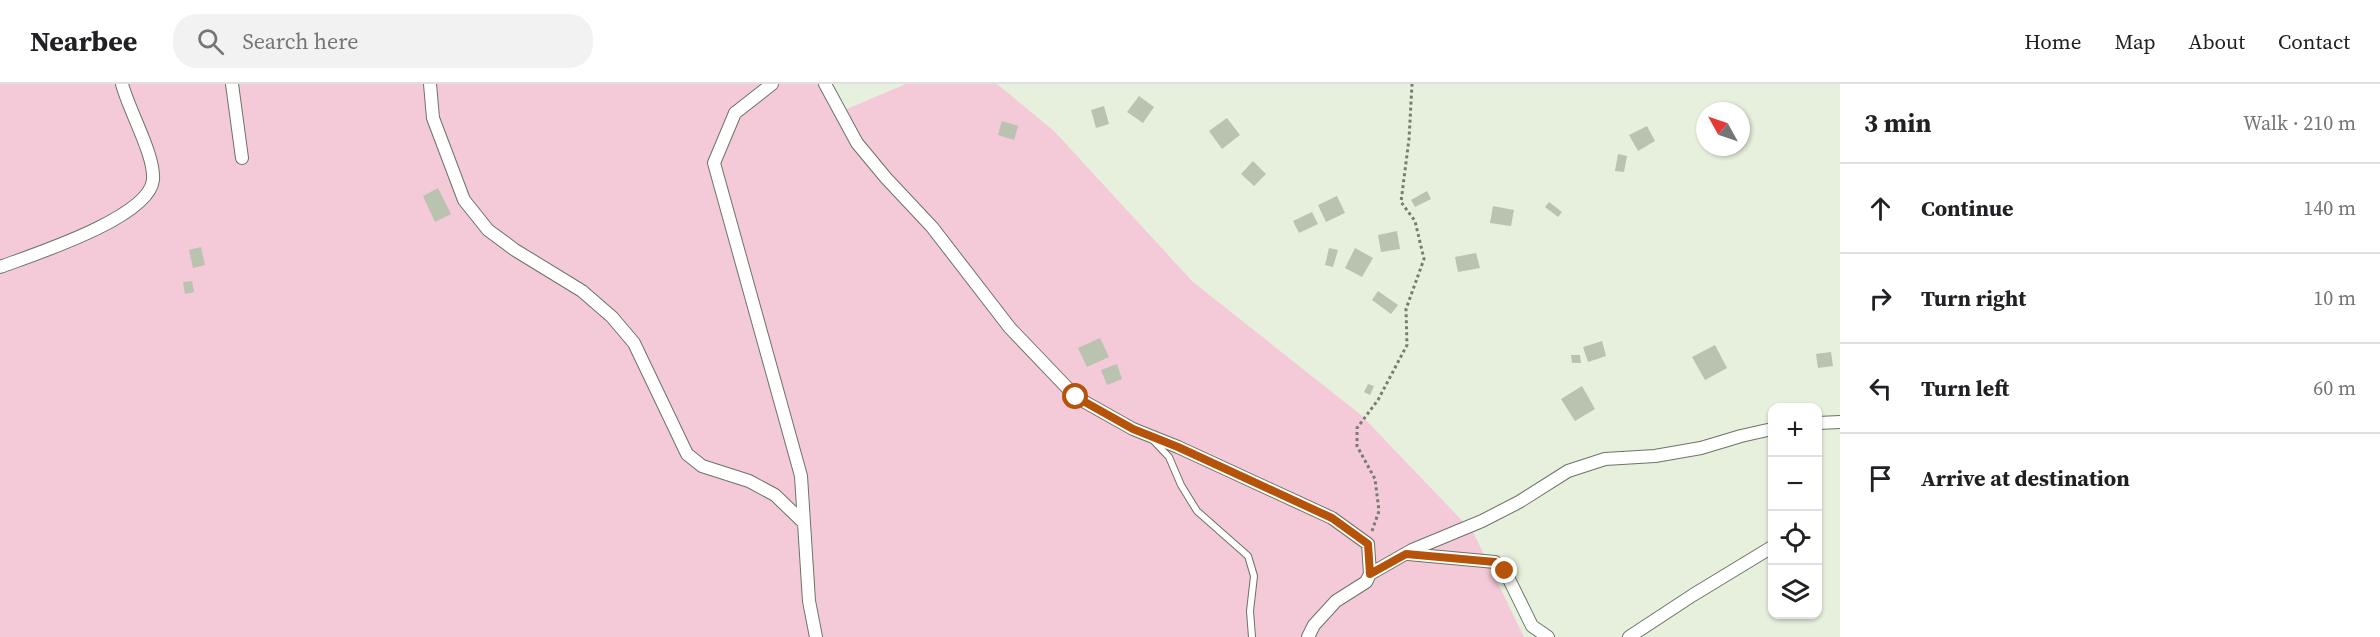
<!DOCTYPE html>
<meta charset="utf-8">
<style>
body{margin:0;font-family:"Source Serif 4",serif;background:#f2f2f2;color:#202124}
.controls{position:absolute;right:18px;bottom:18px;display:grid;overflow:hidden;border-radius:12px;box-shadow:0 2px 4px #0004}
.controls button{width:54px;height:54px;display:grid;place-items:center;padding:0;border:0;border-bottom:2px solid #e0e0e0;background:#fff;color:#202124;font:30px sans-serif}
.compass{position:absolute;left:1696px;top:18px;width:54px;height:54px;border-radius:50%;background:#fff;box-shadow:0 2px 4px #0004;rotate:310deg}
.stop{position:absolute;width:18px;height:18px;margin:-14px;border:4px solid #b45309;border-radius:50%;background:#fff}
.stop.end{background:#b45309;border-color:#fff;box-shadow:0 2px 6px #0008}
.list{margin:0;padding:0;list-style:none}
h2{display:flex;justify-content:space-between;align-items:center;height:78px;margin:0;padding:0 24px;font-size:26px}
h2 small{font-size:20px;font-weight:400;color:#757577}
.list li{display:grid;grid-template-columns:39px 1fr auto;gap:18px;align-items:center;box-sizing:border-box;height:90px;padding:0 24px;border-top:2px solid #e0e0e0}
.list b{display:block;font-size:22px;white-space:nowrap}
.list em{font-size:20px;font-style:normal;color:#757577}
.icon{flex:none;width:33px;height:33px;fill:none;stroke:currentColor;stroke-width:2;stroke-linecap:round;stroke-linejoin:round}
.map{position:relative;flex:none;width:1840px;height:553px;overflow:hidden}
header{display:flex;align-items:center;gap:36px;box-sizing:border-box;height:84px;padding:0 30px;background:#fff;border-bottom:2px solid #e0e0e0}
header strong{font-size:28px}
nav{display:flex;gap:33px;margin-inline-start:auto;font-size:21px}
.search{width:420px;height:54px;background:#f2f2f2;display:flex;align-items:center;gap:15px;box-sizing:border-box;padding:0 21px;border-radius:24px;color:#757577;font-size:22px}
main{display:flex}
aside{flex:1;background:#fff}
.map>svg:first-child{display:block}
</style>
<header>
<strong>Nearbee</strong>
<div class="search"><svg class="icon" aria-label="search" viewBox="0 0 24 24"><circle cx="10" cy="10" r="6"/><path d="M15 15l6 6"/></svg>Search here</div>
<nav><a>Home</a><a>Map</a><a>About</a><a>Contact</a></nav>
</header>
<main>
<div class="map">
<svg width="1840" height="553" viewBox="0 0 1840 553">
<rect width="100%" height="100%" fill="#e7f0dd"/>
<!-- green -->
<path fill="#f4c9d8" d="M0 0H825L842 27 906 0H997L1054 47 1193 198 1361 331 1473 448 1524 553H0Z"/>
<!-- building -->
<path fill="#bac2b0" d="M1139 12 1154 23 1143 39 1127 28Z
M1104 22 1109 40 1096 44 1091 26Z
M1227 34 1240 51 1222 65 1209 47Z
M1002 37 1018 42 1014 56 998 51Z
M1647 42 1655 57 1638 67 1629 51Z
M1618 70 1627 72 1624 88 1615 87Z
M1253 77 1266 90 1254 102 1241 90Z
M438 104 451 130 435 138 423 112Z
M1427 107 1431 115 1415 123 1411 116Z
M1337 112 1345 129 1326 138 1318 121Z
M1549 118 1562 128 1558 133 1545 123Z
M1493 122 1514 126 1511 142 1490 139Z
M1312 128 1318 140 1299 149 1293 137Z
M1397 147 1400 165 1381 168 1378 151Z
M201 163 205 181 193 184 189 166Z
M1329 164 1338 166 1333 183 1325 181Z
M1355 164 1373 174 1362 193 1345 184Z
M1476 169 1480 184 1458 188 1455 173Z
M192 197 194 208 185 210 183 198Z
M1378 207 1398 221 1391 230 1372 216Z
M1100 254 1109 273 1087 283 1078 264Z
M1602 257 1606 272 1588 278 1583 263Z
M1715 261 1727 284 1705 296 1692 273Z
M1831 268 1833 282 1818 284 1816 270Z
M1571 271H1580L1581 279H1572Z
M1117 280 1122 295 1107 301 1101 286Z
M1368 300 1374 302 1370 311 1364 308Z
M1582 302 1595 325 1575 337 1561 315Z"/>
<g fill="none" stroke-linecap="round" stroke-linejoin="round">
<defs>
<path id="lane" d="M1152 355 1169 373 1181 401 1197 427 1248 472 1254 492 1250 527 1252 553"/>
<path id="street" d="M232 0 242 74
M430 0 433 34 464 116 488 146 515 166 582 207 612 233 634 259 687 370 702 382 749 397 775 411 804 439
M772 0 735 29 714 79 801 392 809 517 816 553
M825 0 857 59 886 94 932 143 1010 244 1076 313 1133 345 1178 363 1332 434 1368 460 1370 490
M0 183C32 171 149 134 153 96 155 71 129 27 122 0
M1818 339 1840 338
M1408 470 1495 478 1505 487 1532 542 1548 553
M1308 553 1314 541 1336 517 1366 498 1370 490 1412 466 1482 437 1519 418 1568 387 1605 375 1655 372 1701 364 1741 352 1772 345
M1629 553 1693 511 1772 463"/>
</defs>
<!-- lane casing -->
<use href="#lane" stroke="#6c7463" stroke-width="8"/>
<!-- street casing -->
<use href="#street" stroke="#6c7463" stroke-width="14"/>
<!-- path -->
<path stroke="#777d71" stroke-width="3" stroke-dasharray="3 3" stroke-linecap="butt" d="M1372 447 1379 427 1375 395 1357 362V344L1378 316 1407 261 1406 225 1424 175 1415 137 1401 118 1409 55 1412 0"/>
<!-- lane -->
<use href="#lane" stroke="#fff" stroke-width="6"/>
<!-- street -->
<use href="#street" stroke="#fff" stroke-width="12"/>
</g>
<g fill="none" stroke-linecap="round" stroke-linejoin="round">
<!-- route -->
<path stroke="#b45309" stroke-width="8" d="M1076 313 1133 345 1178 363 1332 434 1368 460 1370 490 1406 470 1495 478 1505 487"/>
</g>
</svg>
<div class="controls">
<button>+</button>
<button>−</button>
<button><svg class="icon" aria-label="locate" viewBox="0 0 24 24"><circle cx="12" cy="12" r="6"/><path d="M12 2v4M12 18v4M2 12h4M18 12h4"/></svg></button>
<button><svg class="icon" aria-label="layers" viewBox="0 0 24 24"><path d="M12 4l9 5-9 5-9-5zM3 14l9 5 9-5"/></svg></button>
</div>
<svg class="compass" viewBox="-18 -18 36 36"><path d="M0-13l5 13h-10z" fill="#e53935"/><path d="M0 13l5-13h-10z" fill="#757577"/></svg>
<div class="stop" style="left:1076px;top:313px"></div>
<div class="stop end" style="left:1505px;top:487px"></div>
</div>
<aside>
<h2>3 min<small>Walk · 210 m</small></h2>
<ul class="list">
<li><svg class="icon" aria-label="ahead" viewBox="0 0 24 24"><path d="M12 20V5M6 11l6-6 6 6"/></svg><div><b>Continue</b></div><em>140 m</em></li>
<li><svg class="icon" aria-label="right" viewBox="0 0 24 24"><path d="M7 20v-9h11M14 6l5 5-5 5"/></svg><div><b>Turn right</b></div><em>10 m</em></li>
<li><svg class="icon" aria-label="left" viewBox="0 0 24 24"><path d="M17 20v-9H6M10 6l-5 5 5 5"/></svg><div><b>Turn left</b></div><em>60 m</em></li>
<li><svg class="icon" aria-label="arrive" viewBox="0 0 24 24"><path d="M6 21V4h12l-3 4 3 4H6"/></svg><div><b>Arrive at destination</b></div></li>
</ul>
</aside>
</main>
